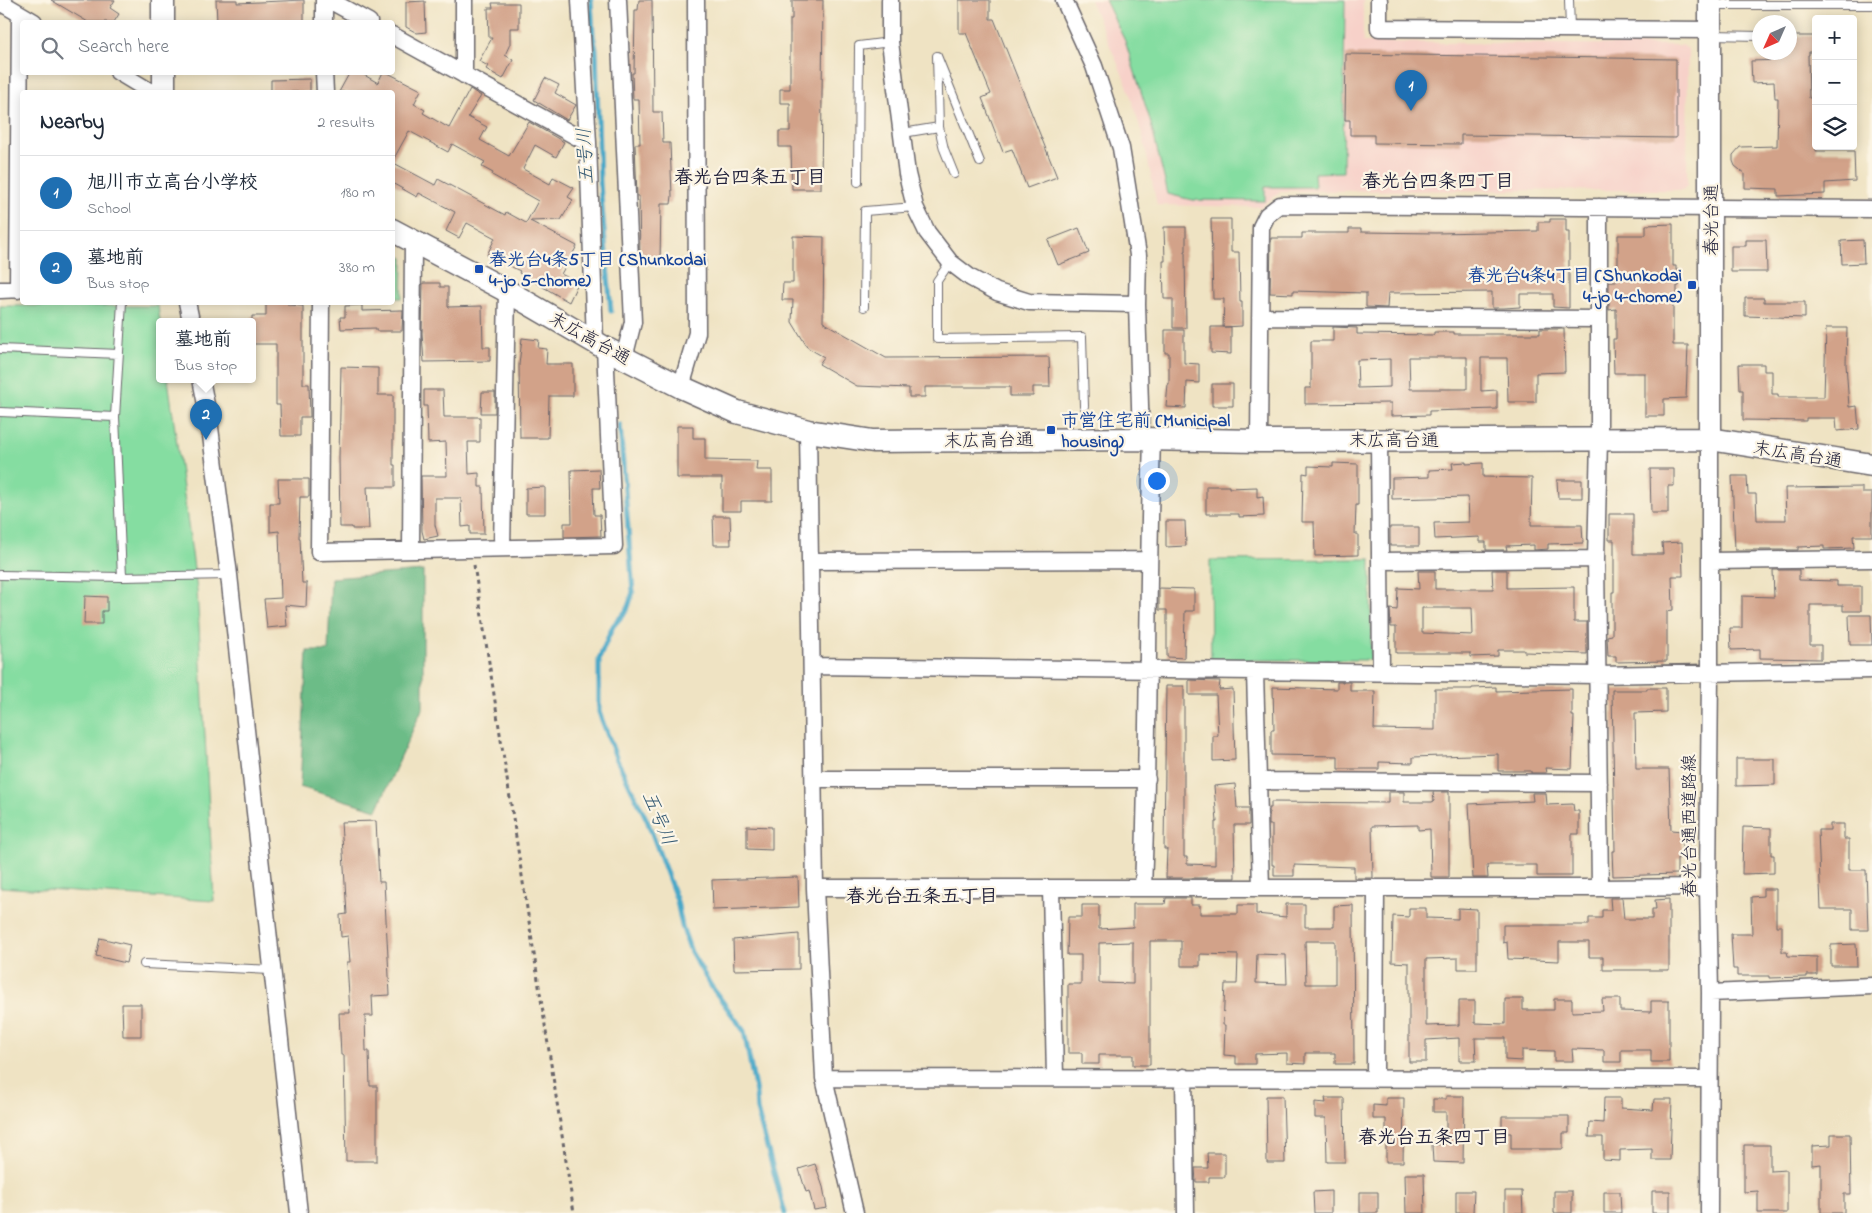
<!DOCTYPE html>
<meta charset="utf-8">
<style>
body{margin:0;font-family:"Indie Flower","Klee One",sans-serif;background:#f2f2f3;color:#1f2937}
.controls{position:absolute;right:15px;top:15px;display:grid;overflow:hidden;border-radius:5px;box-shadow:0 2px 12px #0003}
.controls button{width:45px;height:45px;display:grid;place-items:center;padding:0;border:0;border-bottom:1px solid #e0e1e3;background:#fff;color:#1f2937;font:25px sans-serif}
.compass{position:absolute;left:1752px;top:15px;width:45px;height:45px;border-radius:50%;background:#fff;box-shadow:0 2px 12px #0003;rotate:225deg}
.you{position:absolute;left:1156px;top:480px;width:18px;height:18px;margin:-12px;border:4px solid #fff;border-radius:50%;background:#1a73e8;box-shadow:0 0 0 8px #1a73e833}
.badge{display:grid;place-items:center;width:32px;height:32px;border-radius:50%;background:#1f6fb2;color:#fff;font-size:16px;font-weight:700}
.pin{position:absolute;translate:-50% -41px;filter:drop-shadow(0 1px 2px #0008)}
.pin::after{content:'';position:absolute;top:26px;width:18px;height:15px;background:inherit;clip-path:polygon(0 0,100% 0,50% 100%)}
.popup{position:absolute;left:156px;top:318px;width:100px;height:65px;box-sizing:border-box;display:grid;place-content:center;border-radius:5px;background:#fff;filter:drop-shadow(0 1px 4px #0005);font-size:16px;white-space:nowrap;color:#747a83}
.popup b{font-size:19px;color:#1f2937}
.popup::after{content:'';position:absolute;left:50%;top:100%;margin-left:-10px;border:10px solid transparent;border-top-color:#fff}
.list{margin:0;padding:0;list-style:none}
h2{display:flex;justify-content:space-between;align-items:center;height:65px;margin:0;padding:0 20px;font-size:21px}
h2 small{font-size:16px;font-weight:400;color:#747a83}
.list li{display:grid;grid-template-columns:32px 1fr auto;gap:15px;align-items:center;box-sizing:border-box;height:75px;padding:0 20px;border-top:1px solid #e0e1e3}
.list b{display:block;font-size:19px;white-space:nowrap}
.list p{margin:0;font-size:16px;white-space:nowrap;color:#747a83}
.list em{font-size:16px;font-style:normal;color:#747a83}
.icon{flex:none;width:28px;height:28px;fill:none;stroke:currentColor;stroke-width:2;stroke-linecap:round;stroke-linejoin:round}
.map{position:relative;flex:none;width:1872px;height:1213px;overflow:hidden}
.search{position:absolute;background:#fff;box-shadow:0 2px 12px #0003;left:20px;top:20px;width:375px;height:55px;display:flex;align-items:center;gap:12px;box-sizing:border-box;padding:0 18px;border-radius:5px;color:#747a83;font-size:19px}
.panel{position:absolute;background:#fff;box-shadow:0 2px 12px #0003;left:20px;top:90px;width:375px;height:215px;border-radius:5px}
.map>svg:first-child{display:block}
</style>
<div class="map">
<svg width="1872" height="1213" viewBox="0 0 1872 1213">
<rect width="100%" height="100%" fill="#fcf5e5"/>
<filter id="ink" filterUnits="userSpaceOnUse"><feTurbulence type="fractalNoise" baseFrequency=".02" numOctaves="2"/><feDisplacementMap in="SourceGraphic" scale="10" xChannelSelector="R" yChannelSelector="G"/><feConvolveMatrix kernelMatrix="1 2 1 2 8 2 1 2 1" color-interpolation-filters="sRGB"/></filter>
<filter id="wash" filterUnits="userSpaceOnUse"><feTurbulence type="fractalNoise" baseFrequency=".0096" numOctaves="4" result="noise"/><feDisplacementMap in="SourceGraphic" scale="20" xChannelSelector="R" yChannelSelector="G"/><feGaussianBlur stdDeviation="1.12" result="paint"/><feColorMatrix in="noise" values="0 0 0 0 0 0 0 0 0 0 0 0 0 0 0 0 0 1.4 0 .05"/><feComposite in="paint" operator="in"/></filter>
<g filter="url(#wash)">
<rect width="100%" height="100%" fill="#efe3c3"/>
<!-- built -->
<path fill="#f7d1c9" d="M1090 0H1363V42L1682 45 1688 49 1687 185 1683 190 1282 191 1260 207 1157 205 1143 137 1127 85Z"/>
<!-- green -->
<path fill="#85dda1" stroke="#54806e" d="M1105 0H1345L1343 172 1314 173 1315 187H1265V201L1192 200 1168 194 1150 120 1125 41Z
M393 252 403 258 402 298H393Z
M0 306H158L160 321V379H168L197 590 214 901 0 887Z
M1371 559V660H1211L1210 560Z"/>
<!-- forest -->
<path fill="#6cbc87" stroke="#476f61" d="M423 571V707L377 810 300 787 307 651H328L331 578Z"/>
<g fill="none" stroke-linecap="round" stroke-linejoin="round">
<!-- stream -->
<path stroke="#49a8c8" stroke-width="5" d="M591 0 593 35 596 49 600 184 611 311
M620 425 633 592 627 610 613 626 599 659V712L617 760 647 820 677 901 682 926 691 952 711 986 744 1031 756 1093 757 1110 785 1213"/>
</g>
<g id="blocks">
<!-- building -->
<path fill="#d2a289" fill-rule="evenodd" d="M51 0H115L110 8 119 14 114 22H88Z
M216 0H237V3L304 0V22H217Z
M639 0H652L653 112H662L663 143H670L672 196 671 204H661L660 261 640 260 639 196H637L635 144H640L639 99H633L632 73H634L635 10H638Z
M792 0H823L821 189H792L791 147H779V131H790V103H780V89H790V19H792Z
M959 0H990V19H994L1057 177 1027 188 1012 149 1003 152 982 98 991 94 966 33H959Z
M425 1 426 32 417 33 406 27V2Z
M492 3H519V28H510V44L505 55 513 60 503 79 486 69 488 66 479 61 492 38H489L488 8H493Z
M1790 36H1816V52H1809V55H1808L1809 98H1816V151H1854L1855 181 1825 183V194L1778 196V189L1745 188V174L1735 166 1733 161V155L1740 147 1777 146 1778 98H1775L1774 82 1752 83 1751 61 1780 60V52H1790Z
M1346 54 1676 59V138L1461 135V144L1374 143V135H1350V120H1345Z
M350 72H359L378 83 383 72H386L421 90 414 104 425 110 423 113 449 128 470 89 481 96 468 117 487 127 480 140 509 156 529 122 564 142 556 157 535 145 523 169 550 184 553 177 574 188 568 197 573 200 561 220 530 221 577 246 561 274 578 283 569 302 519 273 520 271 487 255 495 238 467 223 459 238 446 231 455 212 419 193 417 197 392 183V162L435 185 438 179 505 215 506 212 526 223 538 201 492 175 493 173 482 167 485 162 452 144 448 152 409 131 392 162V92H339Z
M545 78 559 85 555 93 576 105 567 120 534 100Z
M310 79V92H271V80Z
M1211 219H1231V252H1239L1240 302H1242V326L1223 327 1224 299H1213Z
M1550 219H1566V232H1569V308L1553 307V294H1520V307L1504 308H1492V292L1388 293 1387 308 1366 307V293L1293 291V294L1270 293 1271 238H1302V233H1349V229H1361V232L1436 233 1538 231V222H1550Z
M1673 224V266H1676V270H1680L1679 286H1677V298L1673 297V345H1688L1686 398 1664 399V416H1645V373H1614L1613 339H1616V309L1609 310V281H1618V235H1646V225Z
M1164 227H1186V251H1185L1186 328H1173V299H1164L1163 261H1165Z
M1079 228 1089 253 1058 265 1048 240Z
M793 236 824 237 823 322 886 358 1049 357 1050 387H1033V396H1010V387H925V397H909V388L857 386 819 364 824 357 808 348 792 322 793 300H782L783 283H793Z
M1746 240H1766L1767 272H1731V246H1746Z
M1863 240 1864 263 1842 264 1841 241Z
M423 283H440V287H448V307L482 306 483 347H490V361L424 362 422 333Z
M1745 298H1764V302H1805V318L1745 316Z
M266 302H288V305L303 306V384H309L310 417H300V436H281L280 405H276V344H252V316H266Z
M362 305V311L403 310 402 331H376V328L341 329 340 317H345V306Z
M1211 327H1231V354L1211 353Z
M1333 327 1357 328V334L1434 335V332H1454V334H1540V329H1564L1565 372 1536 373V402H1508L1507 358H1481V391L1497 390V409L1429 411V415L1391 416V403L1305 404V388H1311V341H1333ZM1409 357H1467V389H1410ZM1390 359V387L1358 388 1357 360Z
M1826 328H1847L1846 364 1849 407 1857 406 1859 429 1837 431 1836 418H1806V421L1743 420V390H1740L1739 364H1764V371H1772V394H1778V397H1824Z
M1165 330H1184V363L1199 364V383L1187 382 1186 408 1166 407 1168 384H1169V353H1165Z
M522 338 539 340 538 348 547 349 546 364H573V396H549L548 438H520L519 365Z
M341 367 378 368V395H393V465H395V487H367L369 529H352V527H340L339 457Z
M1212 384H1233V406H1212Z
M424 390H443L444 417H480V442H468L469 474 479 473V487H483L484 534H470V526L462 527 461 498H435V525L438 536 424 539 422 531 421 476H447L446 442 428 443 427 406H424Z
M482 392H495V413H481Z
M677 426H693V438H705V460L757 461 756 470H772V501H741V511H722V478H677Z
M1466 462V464L1483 463V477L1532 478 1531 525H1582L1583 543 1548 544V549L1534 550V545L1506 546 1507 550H1486V542H1480V537L1435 539 1434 523 1469 522 1468 497 1392 499V478L1429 477V470L1453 469 1452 463Z
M1333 463 1358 464V505H1356L1355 534H1358V555L1315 556 1314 522H1302L1303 473 1308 474V466L1333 467Z
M599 469 600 488H593L594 515H600L601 536 564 537V523H572L571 470Z
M1650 469H1674V486H1668V513H1651Z
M1732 476H1747L1748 494H1756L1757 520H1786L1785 488 1862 487V493H1872V536H1853L1854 548 1824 549V546L1798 547V550H1735Z
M278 479H309V497H300L299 538H300L302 583H307L306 607 285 605 287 626 267 628 264 599 281 598 279 531 270 532V503H279Z
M1557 480H1582V498H1558Z
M1206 486H1229V488L1257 487V497L1263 496 1264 516 1239 517V514H1206Z
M545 487V514H526V488Z
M1609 514H1633V554H1663L1662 543 1682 542 1683 576H1672L1673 610 1667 611V661L1616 662V656H1608L1607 636 1612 635V592H1614V540H1609Z
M713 516H730L731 545H714Z
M1166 521H1185L1186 546 1166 547Z
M1390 527H1419V546H1390Z
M1492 570H1507V588L1574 587V622H1587V654L1524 652V650H1498V656L1470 657V653H1396V627H1391L1390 609 1397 610 1398 588 1419 589 1418 571H1435V589H1493ZM1422 608H1472L1473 635 1422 633Z
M1773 570H1799V580L1837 581V586H1861V611H1843V605H1810V645H1821V659L1760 658V649L1731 650 1730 628H1742V596L1774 597Z
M1159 588 1194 589V611H1185L1184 658 1167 657V610H1159Z
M85 596 107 597V611H102V624H84Z
M1849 615H1871L1872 645H1850Z
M1189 680 1220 681 1219 690 1233 689 1235 760 1213 761V736H1218L1216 695H1189Z
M1337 682H1350V691H1375L1374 729 1435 730V689H1472V688L1496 687V691L1572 689V716H1574L1572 769 1545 768 1546 773H1531V771H1498V754L1413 757V763L1379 762V769H1338V756L1271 755V730H1274L1273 687 1337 689Z
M1166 686H1184V857H1187V864L1215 865V822H1217L1214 786 1235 784 1237 808H1249V825H1234L1235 878H1166L1167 849H1164Z
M1647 688H1666V712L1635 713 1636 769H1669L1671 830 1682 831V858H1677V874L1613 876 1612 851H1615L1612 690H1647Z
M1736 759H1775V785L1736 786Z
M1388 792H1404V802H1432L1434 801 1433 792H1449V877H1431L1430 829 1418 830V825L1372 826 1373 878H1354V867L1294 865V876H1274V865H1272V825H1269V808H1271V802L1388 803Z
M1532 793H1546L1547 805 1573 804 1574 811H1579V834H1572V876H1537V865H1487L1488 878H1473L1469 804 1533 801Z
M376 821 379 882H384L390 995 372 996 373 1016H365L366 1051H369L370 1086H377V1161H346L344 1055H341L339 1013H350L347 962H350L348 936 341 937 340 915 347 914 341 822Z
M1830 824H1844V839H1849V870H1866L1868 930H1852V909H1821L1818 830H1830Z
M747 826 772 827V850L747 849Z
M1743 827 1771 828V855H1774V873L1742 874Z
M798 877 799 907 713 910 712 880Z
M1763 889H1776V926H1782V952H1787L1788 956 1817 957V975H1807V977L1769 978V976H1737V969H1733L1731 934H1752L1751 897 1763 896Z
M1166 898H1191V905H1200V914H1238V905H1256V914L1286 917V904H1305V927H1334V906L1353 905 1354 1064H1335V1053H1305V1064L1287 1063V1053L1255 1054V1064H1236V1056L1224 1055 1225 1025H1223L1225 984H1237L1238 955 1200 954V966H1181V941H1150V1065H1133V1055H1099V1064H1082V1053H1068V984H1081V955H1067L1068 917H1082V905H1099V929L1133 927V904H1165ZM1305 941H1335V984H1306ZM1133 942V984L1099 983V943ZM1257 954 1286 955 1287 984 1256 983Z
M1610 898H1622L1624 919H1652V909H1656L1655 900 1669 899V970H1603V957H1589V942H1559V961L1508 959 1507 942 1503 943V925H1589V918H1602V910H1611Z
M1409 908H1426V918L1458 919V908L1477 909V969H1458V958L1426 959V1026L1459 1025V1001H1475V1023L1505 1024V999H1523V1010H1554V999H1572V1012L1603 1011 1602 999H1620V1011L1651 1012V1001H1669V1062H1651V1050H1621V1062H1604V1050L1572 1049 1573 1061H1554V1051L1522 1050V1061L1505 1060V1038H1475L1476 1061H1459V1038L1426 1040V1062H1409V963L1392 962 1393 916 1409 917Z
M799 934V969L734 970 733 940Z
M100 938 130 945 126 963 96 956Z
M1856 944 1857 966H1831V945Z
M122 1004H141V1036H123Z
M1266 1096H1283L1285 1163H1267Z
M1446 1096H1464L1463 1163 1433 1162 1432 1145 1446 1144V1112H1433V1099H1446Z
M1325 1098H1344L1345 1162H1327L1326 1118H1315V1102L1326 1103Z
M1386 1098H1404L1403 1162H1386V1119H1373V1105L1386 1106Z
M1604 1098H1621V1108L1653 1110 1654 1099H1672L1670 1160H1652V1149L1620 1150V1161L1603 1160V1137H1589L1590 1122 1603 1123Z
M1502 1116H1569V1133H1563V1149H1511V1133H1502Z
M1831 1134H1850L1851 1194H1844V1213H1821V1164L1812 1165V1146L1831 1145Z
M1744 1145H1770V1171L1787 1170V1213H1758V1191L1744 1192Z
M1207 1153H1225V1177H1209V1182H1196L1195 1168H1208Z
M815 1164 823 1187 827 1208 814 1210 809 1191 806 1192 799 1169Z
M1405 1174H1424L1425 1213H1406Z
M1331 1191V1213H1314L1313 1192Z
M1456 1191H1474L1473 1213H1456Z
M1505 1191H1522L1523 1213H1505Z
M1554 1191H1572V1213H1554Z
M1652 1191H1670V1213H1652Z
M1360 1192H1378V1213H1360Z
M1604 1192H1620L1621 1213H1604Z"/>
</g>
</g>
<g filter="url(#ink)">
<use href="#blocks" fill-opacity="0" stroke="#6a666b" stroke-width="1"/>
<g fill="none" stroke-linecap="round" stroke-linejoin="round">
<defs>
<path id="lane" d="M1569 0 1570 29
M1712 5H1872
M1712 35 1760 36
M939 127 944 149 954 174
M903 133 939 127 937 56 980 162
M858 182 859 46 890 42
M950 262 937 281V339L1082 337 1084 406
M122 302 115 417 122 577
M864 307 865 211 915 207
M0 349 119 354
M0 412 115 417
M0 575 122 577 229 575
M144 964 272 970"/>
<path id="street" d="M324 0V22
M329 0 369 22
M464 0V75
M580 0 588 143 595 342
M618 0 633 322 624 358
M890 0V42L907 174 915 207 927 232 950 262 971 278 997 292 1029 302 1137 304
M1064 0 1094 66 1121 148 1138 255 1137 304 1141 439
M1379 0V28L1710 30
M0 2 34 22
M392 35 588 143
M118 72 151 92
M324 72 325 92
M1599 207V440L1596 559 1600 888
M0 290 22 289
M18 290 20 14
M187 302 191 321
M321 302 319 552 614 546 605 348
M1260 317 1598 319
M201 379 209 420 229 575 299 1213
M681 387 697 333 696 0
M808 431 815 888 824 1078 855 1213
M1379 440 1381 672
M1259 441 1261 227 1267 215 1280 205 1872 209
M502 548 507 291
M411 550 413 241
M810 561 1148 560
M1380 561 1596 559
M1710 561 1872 559
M812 666 1597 675 1872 670
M1255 672 1261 888
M814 779H1147
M1258 781 1599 783
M815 888H1600L1708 887
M1051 888 1055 1078
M1143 888C1149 739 1147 589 1152 440
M1710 993 1872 986
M1184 1077 1186 1213
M824 1078 1709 1079
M1375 1078 1376 888
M1709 1213 1710 993 1708 887 1710 673V439"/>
<path id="secondary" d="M163 0V22
M164 72V92
M392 230 507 291 605 348 681 387 737 412 808 431 873 441 1141 439 1259 441 1710 439 1872 465
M1710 439V0"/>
</defs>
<!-- lane casing -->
<use href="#lane" stroke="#6a666b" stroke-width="10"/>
<!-- street casing -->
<use href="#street" stroke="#6a666b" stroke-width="19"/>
<!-- secondary casing -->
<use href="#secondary" stroke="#6a666b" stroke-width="25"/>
<!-- path -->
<path stroke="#6a666b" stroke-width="3" stroke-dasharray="4 4" stroke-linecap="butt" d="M474 565 574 1213"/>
<!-- lane -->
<use href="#lane" stroke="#fff" stroke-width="8"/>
<!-- street -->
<use href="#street" stroke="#fff" stroke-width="16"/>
<!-- secondary -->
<use href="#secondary" stroke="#fff" stroke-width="22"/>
</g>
</g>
<!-- markers -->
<g fill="#1a4fb4" stroke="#fcf5e5" stroke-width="2">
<rect x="474" y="264" width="10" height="10" rx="2.5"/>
<rect x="1687" y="280" width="10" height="10" rx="2.5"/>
<rect x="1046" y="425" width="10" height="10" rx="2.5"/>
</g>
<g text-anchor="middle" stroke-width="4.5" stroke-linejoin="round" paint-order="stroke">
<!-- street labels -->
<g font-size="18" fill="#22223b" stroke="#fcf5e5">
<text transform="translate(1711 220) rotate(-90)" y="6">春光台通</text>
<text transform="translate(590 338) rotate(29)" y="6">末広高台通</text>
<text transform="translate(989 440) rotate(-1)" y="6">末広高台通</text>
<text x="1394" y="446">末広高台通</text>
<text transform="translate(1798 454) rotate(9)" y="6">末広高台通</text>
<text transform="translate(1689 826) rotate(-90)" y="6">春光台通西道路線</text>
</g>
<!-- transit labels -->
<g font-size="18" font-weight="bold" fill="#164399" stroke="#fcf5e5" text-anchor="start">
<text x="489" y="265">春光台4条5丁目 (Shunkodai<tspan x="489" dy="21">4-jo 5-chome)</tspan></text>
<text x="1682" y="281" text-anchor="end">春光台4条4丁目 (Shunkodai<tspan x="1682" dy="21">4-jo 4-chome)</tspan></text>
<text x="1061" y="426">市営住宅前 (Municipal<tspan x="1061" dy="21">housing)</tspan></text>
</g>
<!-- water labels -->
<g font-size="19" font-style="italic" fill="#325873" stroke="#fcf5e5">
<text transform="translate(584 156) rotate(-93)" y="7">五号川</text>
<text transform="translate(660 818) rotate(67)" y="7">五号川</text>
</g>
<!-- neighbourhood labels -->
<g font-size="19" font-weight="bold" fill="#22223b" stroke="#fcf5e5">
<text x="750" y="183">春光台四条五丁目</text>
<text x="1438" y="187">春光台四条四丁目</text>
<text x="922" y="902">春光台五条五丁目</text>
<text x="1434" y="1143">春光台五条四丁目</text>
</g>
</g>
</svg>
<div class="controls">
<button>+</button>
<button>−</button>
<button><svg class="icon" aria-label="layers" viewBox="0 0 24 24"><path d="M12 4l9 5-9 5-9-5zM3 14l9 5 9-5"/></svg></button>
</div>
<svg class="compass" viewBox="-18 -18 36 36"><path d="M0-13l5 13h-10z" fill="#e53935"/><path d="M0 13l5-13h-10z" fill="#747a83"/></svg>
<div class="you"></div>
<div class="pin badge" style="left:1411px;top:111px">1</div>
<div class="pin badge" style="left:206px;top:440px">2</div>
<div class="popup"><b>墓地前</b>Bus stop</div>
<div class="search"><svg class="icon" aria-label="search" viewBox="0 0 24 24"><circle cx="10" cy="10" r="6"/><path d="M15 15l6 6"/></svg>Search here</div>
<section class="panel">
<h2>Nearby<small>2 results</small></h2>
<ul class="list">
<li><span class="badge">1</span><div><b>旭川市立高台小学校</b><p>School</p></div><em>180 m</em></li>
<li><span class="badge">2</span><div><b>墓地前</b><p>Bus stop</p></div><em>380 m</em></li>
</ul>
</section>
</div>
